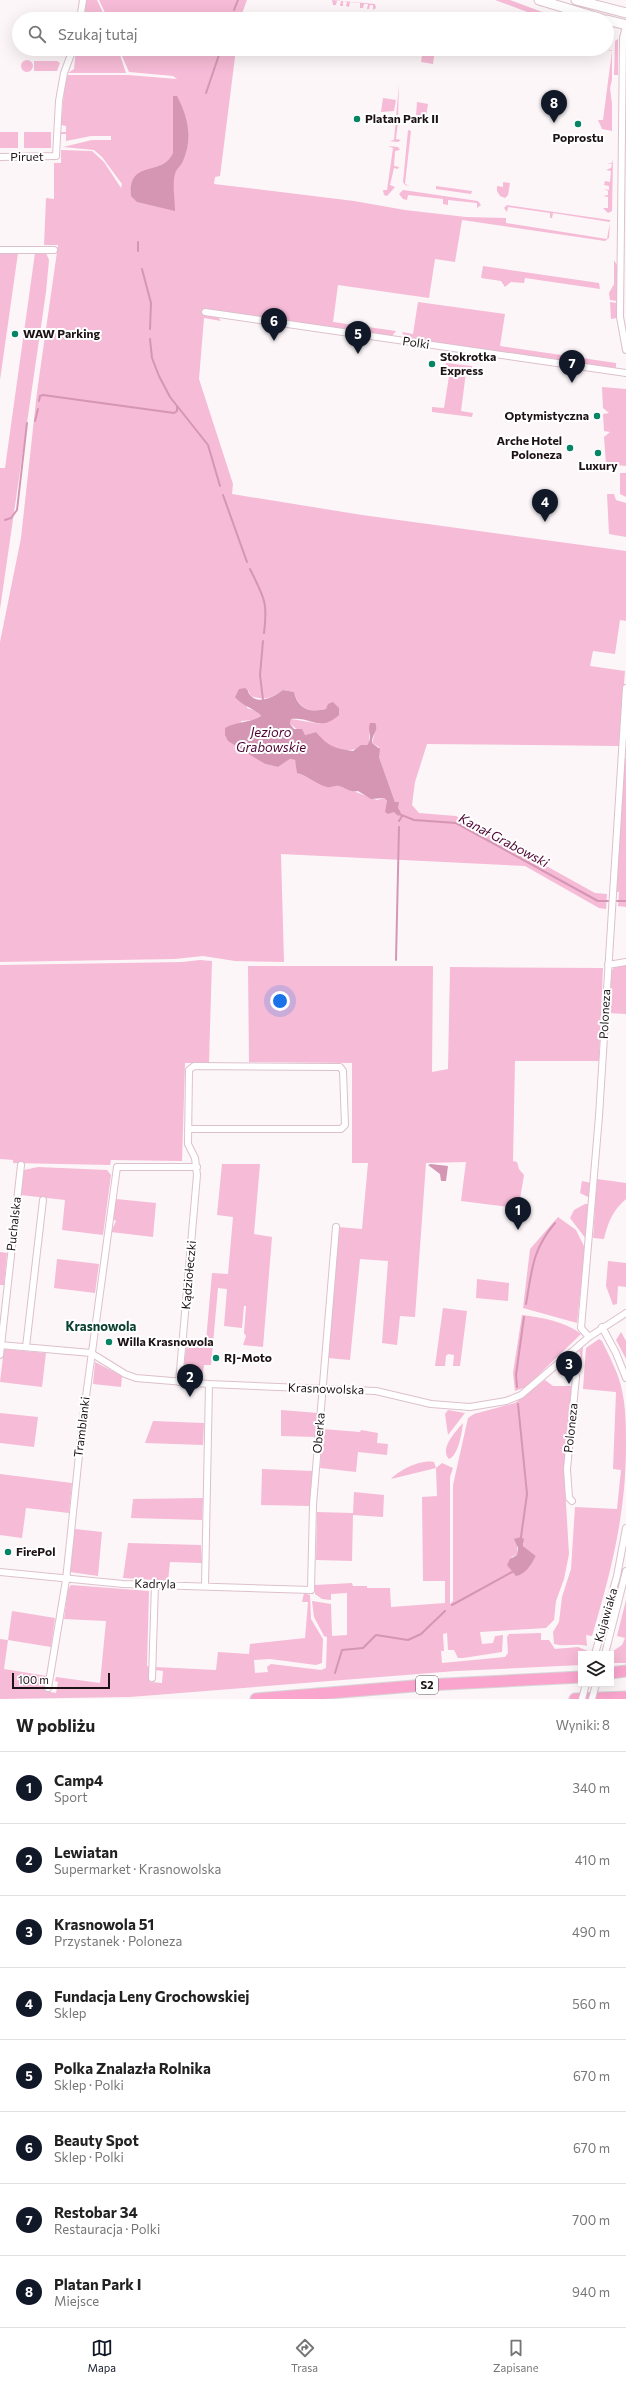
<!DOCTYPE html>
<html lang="pl">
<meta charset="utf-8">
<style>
body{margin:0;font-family:Commissioner,sans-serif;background:#f6f6f6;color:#222}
.controls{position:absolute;right:12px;bottom:12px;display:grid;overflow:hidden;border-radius:0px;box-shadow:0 4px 16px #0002}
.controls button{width:36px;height:36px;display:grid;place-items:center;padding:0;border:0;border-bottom:1px solid #e0e0e0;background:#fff;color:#222;font:20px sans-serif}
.scale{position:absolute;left:12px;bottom:10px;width:98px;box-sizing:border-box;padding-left:4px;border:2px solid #1d1317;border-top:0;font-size:11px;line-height:14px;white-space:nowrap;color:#1d1317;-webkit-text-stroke:3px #fff;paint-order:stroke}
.you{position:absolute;left:280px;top:1001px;width:14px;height:14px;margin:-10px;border:3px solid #fff;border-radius:50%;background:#1a73e8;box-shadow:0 0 0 6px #1a73e833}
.badge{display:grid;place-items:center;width:26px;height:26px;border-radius:50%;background:#111827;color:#fff;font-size:13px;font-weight:700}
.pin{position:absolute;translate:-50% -33px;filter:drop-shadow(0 1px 2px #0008)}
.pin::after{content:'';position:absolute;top:21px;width:14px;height:12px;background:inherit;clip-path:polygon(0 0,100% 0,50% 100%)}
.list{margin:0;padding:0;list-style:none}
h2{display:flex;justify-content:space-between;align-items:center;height:52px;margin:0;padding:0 16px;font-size:17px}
h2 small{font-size:13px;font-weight:400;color:#767676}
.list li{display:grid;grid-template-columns:26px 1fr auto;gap:12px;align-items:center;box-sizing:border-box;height:72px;padding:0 16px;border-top:1px solid #e0e0e0}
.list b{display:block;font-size:15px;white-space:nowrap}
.list p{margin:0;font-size:13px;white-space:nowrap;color:#767676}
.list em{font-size:13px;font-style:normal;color:#767676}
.icon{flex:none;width:22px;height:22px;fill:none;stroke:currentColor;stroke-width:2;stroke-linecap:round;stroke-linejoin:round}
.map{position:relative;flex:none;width:626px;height:1699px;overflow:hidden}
.search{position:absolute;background:#fff;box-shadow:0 4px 16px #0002;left:12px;right:12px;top:12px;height:44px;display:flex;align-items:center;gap:10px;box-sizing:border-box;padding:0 14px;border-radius:22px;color:#767676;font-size:15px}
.sheet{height:628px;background:#fff}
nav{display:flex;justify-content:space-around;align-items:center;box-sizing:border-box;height:56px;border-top:1px solid #e0e0e0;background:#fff;font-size:11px;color:#767676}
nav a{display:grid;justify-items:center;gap:2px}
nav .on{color:#111827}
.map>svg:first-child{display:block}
</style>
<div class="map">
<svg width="626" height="1699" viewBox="0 0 626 1699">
<rect width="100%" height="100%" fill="#fcf6f8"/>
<!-- green -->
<path fill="#f6bbd6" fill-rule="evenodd" d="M86 0H97L106 19H83Z
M99 0H247L240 19H108Z
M332 0 375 4 376 8 373 10V5H370L369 9H367L368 4H364L363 8H360V3L350 2 349 7 346 6 347 2 343 1V6H340L341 1H337L336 5H333Z
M495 0H510L561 19 529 18 530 13Z
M618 39V75H614L615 41Z
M76 49H118L126 73H68L74 69Z
M119 49H236L220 176 215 177 214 184 354 201 405 210 466 217 506 218V223L607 239 610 222 553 213 552 218H550V213L508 207 507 212 504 208 507 205 610 220 609 238 605 241 462 220 455 262 435 259 429 298 338 285 333 322 396 331 392 336 205 309V315L218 317 221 321 204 318 199 379 233 484 232 494 362 515 626 551V621L620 620 615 654 593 651 590 666 625 671 619 746 427 744 415 782 412 805 419 813 456 816 595 893 607 894 606 909 599 908 525 866 281 854 284 962 235 961 203 956 175 959 0 962V642L21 538 37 392 58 245H44L46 198 54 199V163H61V150L92 151 104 162 121 188 122 184 102 157 94 150 63 147 92 140H111V136H91L66 141V134H61V132H66V126L61 125 65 81 67 75H128L177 79 173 76 129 72ZM248 690 251 696C264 701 272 698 283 690L294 692C299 709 309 713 326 709L321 724 291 719 290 724 305 735 316 732C319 736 321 740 324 743 336 753 358 752 369 743V733L377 725 372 743 379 747V757L395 802H398V816L384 798 377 800 337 785 329 787 298 773 295 760 290 759 278 767 265 764 248 752 241 721 255 720 261 716 256 711 247 708Z
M423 49 435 50 433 64 421 62Z
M607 50H612V80L610 88 612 104V131L602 129 598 120H603L612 51Z
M21 66a6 6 0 1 1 12 0a6 6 0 1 1-12 0Z
M34 61H57L60 63 57 71H34Z
M399 84 398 119H403V122H398L396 139 401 140 398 142 389 141 394 140Z
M383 98 396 100 394 111 381 112Z
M417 102 428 104 426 117 416 116Z
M408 130 411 131 405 184 410 186 405 185 403 182Z
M0 132H18V148H0Z
M24 132H51V148H24Z
M388 146 398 147 400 150 395 151 394 166 399 167 398 169 394 168 390 185 395 187 387 196 384 195 383 190H387L393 148Z
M613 159 612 211 608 213 603 208H608V197L603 196 608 195V191L604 189 609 190V186L604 185 605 181 610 182 611 171 606 170 611 168 612 164 607 163H612Z
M503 182 510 183 508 195 505 198 500 196 497 191V186L503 187Z
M436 186 472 191 471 194 436 189Z
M403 190 478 201 481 205 477 208V203L448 200V205L443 204V199L408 195 407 200 403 199 399 194Z
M0 253H18L0 380Z
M35 253H46L49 260 46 292 0 609V468H5Z
M614 260 617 265V301L610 300 609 293 614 284Z
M483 266 599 283 600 289 525 278 524 283 511 282 505 287 501 281 481 278Z
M418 302 505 314 500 346 616 363V368L405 338 402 332 413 334Z
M610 302 617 303V318L611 319Z
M446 363 472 366 471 373 466 372 461 411 473 413 472 417 432 412V407L444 408 450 370 445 369Z
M602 387 626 389V466L606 464 604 437 610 432 604 431 603 414 609 413 603 408Z
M620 473H626V497L620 494Z
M607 494H614L616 500 626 503V537L609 534Z
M626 758V907L618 906 619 892H615L624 759Z
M200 960 212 961 209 1063H185L182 1161 111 1160 110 1165 13 1163V1160L0 1159V965L182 962Z
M248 966H433L432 1072 448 1069 450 967 603 968 599 1061H515L513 1161 517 1162 519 1169 524 1175 517 1217 508 1216 509 1207 461 1201 466 1162 426 1163 415 1317 400 1316 397 1345 382 1343 388 1261 360 1259 350 1360 328 1358 338 1227 362 1229 368 1163H352V1063L249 1062Z
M615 966H626V1014L608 1013 611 972Z
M222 1164H260L254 1234 272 1237 263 1347 243 1345 246 1336 244 1333 246 1306H244L242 1328 224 1326 227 1289 218 1288 211 1365H204L202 1380 186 1378 183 1376 187 1340 206 1341 212 1273 228 1274 233 1217 217 1215Z
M38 1167 107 1170 111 1175 103 1235 62 1230 65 1200 21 1195 24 1170Z
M597 1179 626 1183V1199C613 1210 608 1222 604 1239L593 1238Z
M582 1181 591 1183 590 1198 580 1193Z
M116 1199 156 1203 153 1237 111 1232 116 1221 113 1219Z
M585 1204H589L586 1239 570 1218 574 1210Z
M558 1217 576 1230 585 1248 577 1323 523 1308 530 1249Z
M0 1252 7 1253 4 1285H0Z
M57 1259 99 1264 95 1293 54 1288Z
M608 1261 626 1263V1287L618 1286 617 1304 613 1305 606 1286Z
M477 1279 509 1283 508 1301 476 1298Z
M443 1308 467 1311 460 1366H453L454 1355 448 1354 446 1356 445 1366H435Z
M522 1315C541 1317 566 1322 581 1334L526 1387 515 1391 513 1373Z
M621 1332 626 1341V1359L616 1340Z
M599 1339 602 1341C609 1356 617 1370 621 1386 626 1406 626 1426 626 1446 626 1514 611 1572 592 1636L586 1635 587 1646C576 1643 565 1647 554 1644L553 1632 559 1622 562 1597 571 1569 575 1507 617 1509 621 1470 613 1469 616 1392 583 1389 586 1348Z
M583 1347 581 1372 579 1373 574 1357 575 1353 577 1358 581 1356 579 1351Z
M4 1349 46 1353 42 1387 0 1382Z
M95 1362 122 1376 121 1387 93 1384Z
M565 1362H569L570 1369 567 1374 560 1375 558 1373 557 1369Z
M545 1380 553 1386H574L564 1470 569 1554 564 1579 556 1601 554 1620 546 1628 480 1632 482 1644 493 1643 495 1636 503 1635 502 1652 463 1658H458L454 1650H448L447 1633 443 1634 444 1651H441L442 1663 505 1657 508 1653 507 1637 509 1634 541 1633V1640H549L555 1649 578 1647 588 1651 587 1654H581V1665L456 1671 130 1697 0 1699V1639L8 1640 12 1611 55 1618 51 1647 8 1640 4 1669 47 1676 45 1691 56 1693 58 1682 55 1681 56 1677 100 1683 106 1621 64 1619 68 1589 71 1585 149 1591 147 1666 151 1667 150 1682 162 1683 163 1671 155 1670V1667L216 1670 218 1652 249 1654 250 1644 305 1638 308 1602H302L304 1593 310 1595 311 1619 323 1639 322 1663 316 1665 270 1659 254 1660 255 1673 268 1672 267 1667 271 1664 321 1670 326 1668 327 1637 324 1636 314 1617 312 1601 331 1604 332 1636 347 1635V1593L331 1594V1600L322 1599 315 1594V1585L352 1583 353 1586H367V1588H390L391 1607 445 1603V1581H423L422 1497 437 1496 436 1468 391 1479C399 1470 421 1459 434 1462L436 1468 442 1463 453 1468 450 1477V1604L453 1601V1485L468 1418 474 1414 515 1403ZM524 1542 523 1546 536 1556 528 1569 511 1557 517 1555V1545Z
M281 1410 318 1413 316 1437 281 1436Z
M448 1410 465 1413 448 1435 445 1414Z
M0 1413 38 1417 34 1447 0 1443Z
M153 1421 204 1423 203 1445 145 1443Z
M463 1423C462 1433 458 1456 449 1459 439 1449 456 1431 463 1423Z
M323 1429 360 1432 361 1430 378 1433 377 1443 388 1444 387 1455 358 1452 356 1472 320 1468Z
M262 1469 313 1471 311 1506 261 1505Z
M0 1474 72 1483 69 1513 26 1508 22 1538 0 1535Z
M354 1492 384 1495 383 1517 353 1515 352 1561 316 1560 317 1512 353 1513Z
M203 1498 202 1520 131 1518 133 1499Z
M75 1529 102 1532 98 1576 70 1572Z
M128 1543 201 1545 202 1563 170 1562 168 1581 123 1578Z
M626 1600V1663H611L613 1651 622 1645 625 1638 617 1636Z"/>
<!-- water -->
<path fill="#d596b4" d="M173 96H177C188 117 193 138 183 161 181 166 176 169 175 174 172 185 175 199 175 211L137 202 131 196C128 158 162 178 173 153Z
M245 688C249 691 248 693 251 696 260 705 275 696 283 690L294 692C298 709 309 713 326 709L328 704 333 702 339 708V715C319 733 312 716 291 719L290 724 294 729H302L305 735 316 732C329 747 334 748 353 751L361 745H367C373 739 367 730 370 723H375C380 729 371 736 372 743L380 749 379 757 395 802H399L398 808 401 813 398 816 394 812 388 814 385 812 387 801 384 798 371 799 358 791C351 793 346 788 339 786 335 785 331 788 327 787 316 784 308 776 297 773L295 760 290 759 278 767 265 764 228 741 225 735V728C237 721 251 723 261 716 254 708 242 706 235 697L239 689Z
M431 1164 448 1166 446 1181H441L440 1174 428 1165Z
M521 1537 524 1539 523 1546 536 1556C531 1565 526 1574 516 1576L507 1565 510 1559 517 1555 518 1548 514 1539Z"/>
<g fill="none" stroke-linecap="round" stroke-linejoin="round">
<!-- stream -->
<path stroke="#d596b4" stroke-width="2" d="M234 10 238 0
M206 93 221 49
M138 251V242
M142 269 151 303 150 329
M150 339 152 358 159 376 170 397 208 445 220 486
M39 401 40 396 43 395 174 413 177 411V407
M35 421 38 409
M223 495 247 562
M5 520 11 518 17 510 27 423
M250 569C264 598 268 601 264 633
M263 700 260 675 263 641
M399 814 414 820 456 823 598 901H626
M399 821 402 816
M396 960 399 827
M526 1304C532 1270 532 1250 555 1223
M517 1387 516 1375 524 1317
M518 1404 527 1494 521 1537
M452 1605 512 1572
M335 1673 342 1650 363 1648 376 1635 408 1640 421 1634 445 1611"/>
<defs>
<path id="street" d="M80 19 83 0
M626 26 623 38 620 317 626 350
M0 157 56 156 59 101 64 73 73 49
M0 250H54
M205 312 626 373
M608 965 626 962
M602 1327 616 1353 626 1378
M589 1337 581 1328 599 1116 626 688
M0 1345 91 1353 125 1374 136 1378 209 1384 376 1391 431 1404 470 1407 506 1401 521 1395 589 1337 626 1313
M26 1347 43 1200
M0 1355 21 1165
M568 1355 574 1366 576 1377 567 1469 569 1498 572 1501
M179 1382 197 1175 195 1158 188 1144 189 1070 194 1066 340 1067 343 1071 345 1125 341 1129H188
M0 1572 123 1584 311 1590 313 1505 336 1227
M205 1586 209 1384
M595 1654 617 1576 626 1528
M605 1654 626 1571
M152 1678 155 1584
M48 1688 66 1580 82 1426 117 1167H197"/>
<path id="secondary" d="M539 0 602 19
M576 0 626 13
M607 20 626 25"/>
<path id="highway" d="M611 1673 626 1671
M256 1699 426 1685 581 1677
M575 1699 626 1697"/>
</defs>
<!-- street casing -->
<use href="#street" stroke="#ddc0cd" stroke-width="8"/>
<!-- secondary casing -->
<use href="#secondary" stroke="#ddc0cd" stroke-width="11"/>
<!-- highway casing -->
<use href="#highway" stroke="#d6d5d5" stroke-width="13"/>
<!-- street -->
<use href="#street" stroke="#fff" stroke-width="6"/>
<!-- secondary -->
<use href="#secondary" stroke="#fff" stroke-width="9"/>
<!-- highway -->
<use href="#highway" stroke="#faa5ce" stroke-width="11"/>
<defs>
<path id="street-bridge" d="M582 1699 586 1684
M592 1699 596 1684"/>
</defs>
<!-- street-bridge casing -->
<use href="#street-bridge" stroke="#ddc0cd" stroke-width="8" stroke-linecap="butt"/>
<!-- street-bridge -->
<use href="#street-bridge" stroke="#fff" stroke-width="6"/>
</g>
<!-- markers -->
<g fill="#058466" stroke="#fff" stroke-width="1.5">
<circle cx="357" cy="119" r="4"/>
<circle cx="578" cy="124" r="4"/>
<circle cx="15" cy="334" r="4"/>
<circle cx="432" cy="364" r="4"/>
<circle cx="597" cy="416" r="4"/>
<circle cx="570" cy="448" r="4"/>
<circle cx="598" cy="453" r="4"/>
<circle cx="109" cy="1342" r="4"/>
<circle cx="216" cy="1358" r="4"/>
<circle cx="8" cy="1552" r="4"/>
</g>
<g text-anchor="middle" stroke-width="4" stroke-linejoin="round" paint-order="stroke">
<!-- shield labels -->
<rect fill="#fff" stroke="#615a5d" stroke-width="1" x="416" y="1676" width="22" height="18" rx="3"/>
<g font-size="11" font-weight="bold" fill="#1d1317">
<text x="427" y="1689">S2</text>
</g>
<!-- poi labels -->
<g font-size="12" font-weight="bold" fill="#1d1317" stroke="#fff" text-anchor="start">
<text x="365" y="123">Platan Park II</text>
<text x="578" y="142" text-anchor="middle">Poprostu</text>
<text x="23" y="338">WAW Parking</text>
<text x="440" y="361">Stokrotka<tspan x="440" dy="14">Express</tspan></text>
<text x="589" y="420" text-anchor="end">Optymistyczna</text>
<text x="562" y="445" text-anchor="end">Arche Hotel<tspan x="562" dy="14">Poloneza</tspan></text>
<text x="598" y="470" text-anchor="middle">Luxury</text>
<text x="117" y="1346">Willa Krasnowola</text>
<text x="224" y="1362">RJ-Moto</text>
<text x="16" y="1556">FirePol</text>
</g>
<!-- street labels -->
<g font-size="12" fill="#1d1317" stroke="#fff">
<text x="27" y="161">Piruet</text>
<text transform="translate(416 343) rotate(8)" y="4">Polki</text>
<text transform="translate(605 1014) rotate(-87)" y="4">Poloneza</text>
<text transform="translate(14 1224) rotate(-84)" y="4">Puchalska</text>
<text transform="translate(189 1275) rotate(-85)" y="4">Kądziołeczki</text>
<text transform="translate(326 1389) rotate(2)" y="4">Krasnowolska</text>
<text transform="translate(82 1427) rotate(-83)" y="4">Tramblanki</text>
<text transform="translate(571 1428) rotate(-84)" y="4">Poloneza</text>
<text transform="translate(319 1433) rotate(-85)" y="4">Oberka</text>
<text transform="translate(155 1584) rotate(1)" y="4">Kadryla</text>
<text transform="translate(606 1615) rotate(-74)" y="4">Kujawiaka</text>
</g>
<!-- water labels -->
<g font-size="13" font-style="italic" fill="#4e0332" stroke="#fff">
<text x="271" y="737">Jezioro<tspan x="271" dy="15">Grabowskie</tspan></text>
<text transform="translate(504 840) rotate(28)" y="5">Kanał Grabowski</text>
</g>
<!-- neighbourhood labels -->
<g font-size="13" font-weight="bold" fill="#0b4031" stroke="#fff">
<text x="101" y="1331">Krasnowola</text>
</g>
</g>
</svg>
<div class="controls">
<button><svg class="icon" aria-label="layers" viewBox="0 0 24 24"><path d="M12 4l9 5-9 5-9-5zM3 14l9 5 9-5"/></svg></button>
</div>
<div class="scale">100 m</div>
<div class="you"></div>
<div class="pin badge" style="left:518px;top:1230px">1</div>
<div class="pin badge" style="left:190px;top:1397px">2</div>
<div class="pin badge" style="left:569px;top:1384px">3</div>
<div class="pin badge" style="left:545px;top:522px">4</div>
<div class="pin badge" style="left:358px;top:354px">5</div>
<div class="pin badge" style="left:274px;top:341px">6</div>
<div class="pin badge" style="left:572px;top:383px">7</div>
<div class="pin badge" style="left:554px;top:123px">8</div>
<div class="search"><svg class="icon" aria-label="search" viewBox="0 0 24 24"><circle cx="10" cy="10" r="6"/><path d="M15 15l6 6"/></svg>Szukaj tutaj</div>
</div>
<section class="sheet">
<h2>W pobliżu<small>Wyniki: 8</small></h2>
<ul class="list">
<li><span class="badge">1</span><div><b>Camp4</b><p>Sport</p></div><em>340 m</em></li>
<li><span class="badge">2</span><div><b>Lewiatan</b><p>Supermarket · Krasnowolska</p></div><em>410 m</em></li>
<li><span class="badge">3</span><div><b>Krasnowola 51</b><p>Przystanek · Poloneza</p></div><em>490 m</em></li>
<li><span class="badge">4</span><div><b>Fundacja Leny Grochowskiej</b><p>Sklep</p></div><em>560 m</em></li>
<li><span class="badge">5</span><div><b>Polka Znalazła Rolnika</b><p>Sklep · Polki</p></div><em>670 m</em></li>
<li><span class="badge">6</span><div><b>Beauty Spot</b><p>Sklep · Polki</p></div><em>670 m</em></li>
<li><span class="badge">7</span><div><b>Restobar 34</b><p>Restauracja · Polki</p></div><em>700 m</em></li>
<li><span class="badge">8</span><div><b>Platan Park I</b><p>Miejsce</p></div><em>940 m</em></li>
</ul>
</section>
<nav>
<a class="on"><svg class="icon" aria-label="map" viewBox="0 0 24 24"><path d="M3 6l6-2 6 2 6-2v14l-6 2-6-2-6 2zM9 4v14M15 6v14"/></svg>Mapa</a>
<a><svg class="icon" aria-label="directions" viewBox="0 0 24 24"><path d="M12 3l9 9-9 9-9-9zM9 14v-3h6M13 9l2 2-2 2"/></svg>Trasa</a>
<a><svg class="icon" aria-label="saved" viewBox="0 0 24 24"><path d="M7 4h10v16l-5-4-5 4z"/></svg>Zapisane</a>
</nav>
